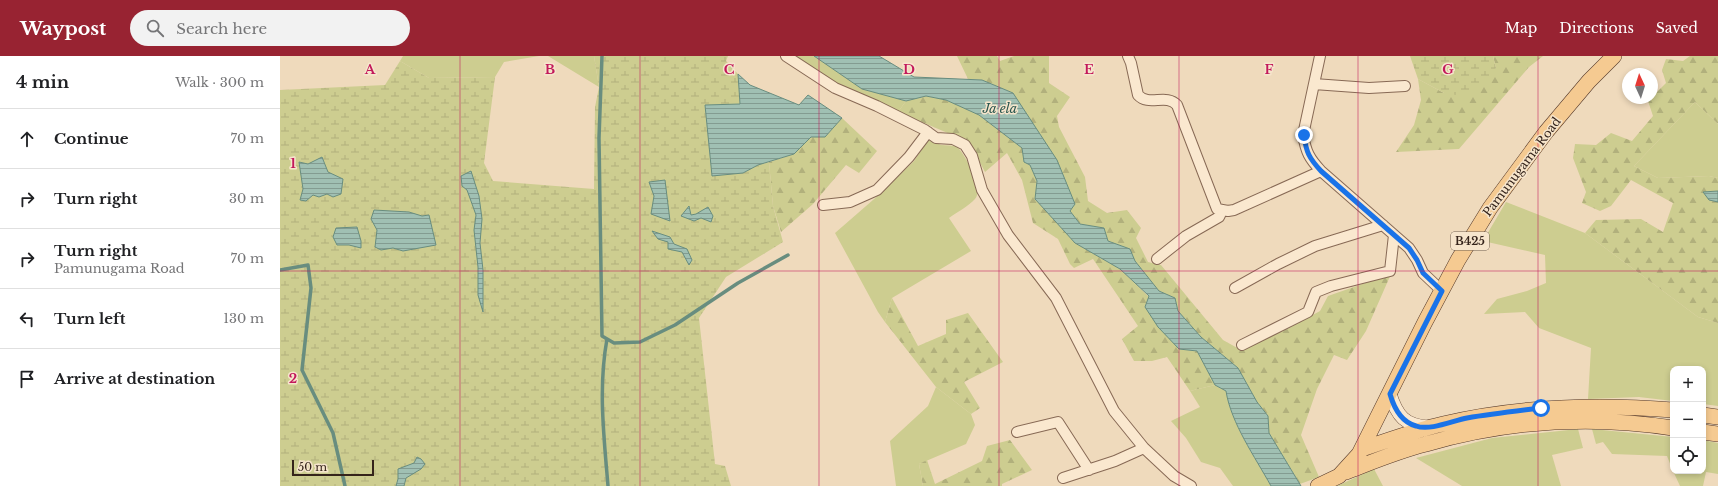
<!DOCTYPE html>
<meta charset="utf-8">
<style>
body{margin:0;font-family:"Libre Baskerville",serif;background:#f2f2f2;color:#202124}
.controls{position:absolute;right:12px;bottom:12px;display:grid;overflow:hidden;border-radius:8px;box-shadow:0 2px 6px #0003}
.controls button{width:36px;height:36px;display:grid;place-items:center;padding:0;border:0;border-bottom:1px solid #e0e0e0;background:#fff;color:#202124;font:20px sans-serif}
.compass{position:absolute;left:1342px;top:12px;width:36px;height:36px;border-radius:50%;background:#fff;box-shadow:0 2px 6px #0003;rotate:356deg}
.scale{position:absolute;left:12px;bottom:10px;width:82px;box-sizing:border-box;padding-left:4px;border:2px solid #35241b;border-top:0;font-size:11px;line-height:14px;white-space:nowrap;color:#35241b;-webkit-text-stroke:3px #f6e5cc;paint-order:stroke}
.stop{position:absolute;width:12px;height:12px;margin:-9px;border:3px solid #1a73e8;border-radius:50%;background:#fff}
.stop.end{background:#1a73e8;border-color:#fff;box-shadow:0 1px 4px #0008}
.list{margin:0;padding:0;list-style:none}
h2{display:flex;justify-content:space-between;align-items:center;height:52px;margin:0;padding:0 16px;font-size:17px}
h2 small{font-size:13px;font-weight:400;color:#757577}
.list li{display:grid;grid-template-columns:26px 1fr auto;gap:12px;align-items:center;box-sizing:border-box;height:60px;padding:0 16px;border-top:1px solid #e0e0e0}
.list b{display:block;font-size:15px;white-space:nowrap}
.list p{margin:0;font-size:13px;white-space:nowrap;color:#757577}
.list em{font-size:13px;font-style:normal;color:#757577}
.icon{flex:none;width:22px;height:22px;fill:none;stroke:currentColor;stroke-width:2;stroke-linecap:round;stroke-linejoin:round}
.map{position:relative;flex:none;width:1438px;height:430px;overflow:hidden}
header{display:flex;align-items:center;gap:24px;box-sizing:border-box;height:56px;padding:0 20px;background:#982332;color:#fff}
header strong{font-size:19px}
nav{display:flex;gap:22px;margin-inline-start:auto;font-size:14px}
.search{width:280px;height:36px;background:#f2f2f2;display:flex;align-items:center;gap:10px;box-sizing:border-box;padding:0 14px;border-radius:22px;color:#757577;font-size:15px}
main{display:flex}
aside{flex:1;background:#fff}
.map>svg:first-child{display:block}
</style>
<header>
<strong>Waypost</strong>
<div class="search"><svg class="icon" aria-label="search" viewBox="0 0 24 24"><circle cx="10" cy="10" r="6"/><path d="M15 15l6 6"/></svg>Search here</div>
<nav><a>Map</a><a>Directions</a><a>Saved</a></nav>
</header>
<main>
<aside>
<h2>4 min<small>Walk · 300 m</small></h2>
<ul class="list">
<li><svg class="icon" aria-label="ahead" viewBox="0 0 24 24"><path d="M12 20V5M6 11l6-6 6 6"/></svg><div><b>Continue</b></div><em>70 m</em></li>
<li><svg class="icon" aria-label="right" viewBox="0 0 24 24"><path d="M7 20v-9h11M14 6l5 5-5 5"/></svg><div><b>Turn right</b></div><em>30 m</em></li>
<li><svg class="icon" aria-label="right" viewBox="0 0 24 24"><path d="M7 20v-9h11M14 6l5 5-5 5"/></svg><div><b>Turn right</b><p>Pamunugama Road</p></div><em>70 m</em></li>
<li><svg class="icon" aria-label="left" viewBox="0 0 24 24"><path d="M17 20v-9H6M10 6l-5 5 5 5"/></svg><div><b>Turn left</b></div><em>130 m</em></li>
<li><svg class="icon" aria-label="arrive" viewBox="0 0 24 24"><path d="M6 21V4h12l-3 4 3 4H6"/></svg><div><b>Arrive at destination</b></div></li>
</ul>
</aside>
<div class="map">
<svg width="1438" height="430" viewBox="0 0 1438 430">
<defs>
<pattern id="forest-firs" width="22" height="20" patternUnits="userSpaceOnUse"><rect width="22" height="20" fill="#cdcd90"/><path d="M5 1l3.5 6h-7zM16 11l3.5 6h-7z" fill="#b1b07c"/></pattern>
<pattern id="wetland-marsh" width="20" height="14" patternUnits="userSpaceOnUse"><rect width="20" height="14" fill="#cdcd90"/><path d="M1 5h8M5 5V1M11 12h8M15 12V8" fill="none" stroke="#b1b07c"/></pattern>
<pattern id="water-rules" width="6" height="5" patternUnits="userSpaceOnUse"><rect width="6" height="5" fill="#a0c0b3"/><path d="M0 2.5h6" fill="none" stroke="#839c91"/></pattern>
</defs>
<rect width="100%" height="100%" fill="#efdabc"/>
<!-- green -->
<path fill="#cdcd90" d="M123 0H259L224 6 215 21 149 22 120 5Z
M268 0H314L319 31Z
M512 0H534L582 33 626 45 618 56 560 30Z
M1415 46 1438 68V122L1429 120 1378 122 1354 110Z
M649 83 661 89 677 90C685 100 705 131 695 143 689 150 677 156 669 162L691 195 612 242 605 266 598 256 555 177 601 137 634 105Z
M1226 146 1305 177 1418 261 1438 267V350L1423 348V313H1393V345L1359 341 1308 343 1311 292 1259 272 1245 256 1204 258 1217 243 1247 235 1266 227 1265 199 1203 185Z
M935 329 946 335C951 367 975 401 991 430H953L940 412 921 406 906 382 891 365 920 351 910 335Z
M656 331 691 358 695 369 686 388 639 408 643 430H616L610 385 648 350Z
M1298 373 1303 392 1272 399 1281 430H1182L1136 402 1212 382Z
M1312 373 1393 381V415L1387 400 1332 398 1323 386 1316 388Z
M1423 384 1438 387V418L1426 416 1423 430H1400L1393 415H1423Z
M1094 413 1103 430H1057Z"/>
<!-- forest -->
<path fill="url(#forest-firs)" d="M677 0H717L720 5 734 0H769V27L790 41 777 60 779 71 805 121 808 145 827 157 847 154 861 172 856 182 868 206 881 209 943 284 961 294 1007 273 1040 255 1048 240 1111 218 1086 275 1067 304 1054 299 1037 333 1021 379 1039 421 1020 428 989 377 988 360 977 346 958 312 921 281 898 255 895 242 879 235 855 205 850 193 828 185 824 172 800 168 790 155 747 60 733 37 702 24 688 23Z
M1213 0H1263L1249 11 1179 93 1116 96 1134 69 1141 44 1138 23 1164 37 1216 12Z
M1410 0H1438V68L1415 46 1354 110 1378 122 1429 120 1438 122V267L1418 261 1305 177 1316 164 1361 163 1383 176 1393 147 1351 124 1331 150 1320 155 1302 147 1306 136 1293 102 1295 88 1316 89 1331 77 1352 85 1373 60 1368 45 1386 27 1382 14 1386 3 1403 5Z
M646 40 666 44 699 59 742 92 744 106 750 109 757 125 755 143 795 187 840 213 869 241 865 251 899 293 917 295 935 329 910 335 887 301 872 305H854L842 283 858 270 813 203 794 212 790 208 778 183 753 167 742 124 727 97 705 116 689 86 618 56 626 45Z
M562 62 597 95 579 117 566 109 533 148 501 176 493 150 489 106 514 98 531 81H545Z
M612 242 638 290 666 278V264L688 257 723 306 684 326 700 352 691 358 656 331 605 266Z
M730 384 752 414 722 428V430H643L639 408 647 404 655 428 702 405 707 390Z"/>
<!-- wetland -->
<path fill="url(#wetland-marsh)" d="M314 0H448L446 5 458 18 460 48 425 50 432 119 463 117 478 109 489 106 493 150 503 186 446 221 419 262 435 408 445 410 451 430H0V34L105 29 120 5 149 22 215 21 204 107 213 125 314 133 315 51 319 31Z
M1130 0H1213L1216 12 1199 34 1176 39 1164 37 1138 23Z"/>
<!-- water -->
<path fill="url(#water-rules)" stroke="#688d7f" d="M534 0H599L634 21 702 24 733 37 777 104 795 148 790 155 800 168 824 172 828 185 850 193 855 205 879 235 895 242 898 255 921 281 958 312 977 346 988 360 989 377 1021 430H991C975 401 951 367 946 335L935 329 917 295 899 293 878 271 865 251 869 240 840 213 795 187 755 143 757 125 750 109 744 106 742 92 699 59 666 44 646 40 626 45 582 33Z
M458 18 470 29 519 49 528 39 562 62 545 81H531L514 98 478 109 463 117 432 120 425 49 460 48Z
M42 101 48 116 63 123 61 138 53 141 47 138 39 141 33 139 26 145 20 144 23 133 19 106 28 108Z
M191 115 199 140 202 163 200 187 203 214V256L198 239V211L194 174 196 159 187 134 182 130 181 120Z
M385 124 390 165 371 158 374 140 369 126Z
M1438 135V146L1429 144 1423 136Z
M409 150 411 159 416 158 428 151 433 160 431 166 421 162 414 165 401 160Z
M94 154 129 156 142 160 149 159 156 189 123 195 113 192 101 194 95 191 97 174 91 163Z
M77 171 81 185V192L69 189H57L53 181 56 172Z
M372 175 390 181 394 188 407 193 412 204 409 209 402 196 388 193V186L378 183Z
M137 401 141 403 145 408 141 413 126 422 124 430H116L118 423V413L134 407Z"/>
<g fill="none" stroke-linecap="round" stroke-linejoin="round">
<!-- stream -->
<path stroke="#688d7f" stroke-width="3.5" d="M322 0 319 82 322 280 334 287 360 286 395 269 458 227 508 199
M0 214 28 209 31 232 22 314 53 377 65 430
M327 283C318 332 324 381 328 430"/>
<defs>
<path id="street" d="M506 0 555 32 597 50 645 74 656 82 673 83 685 89 692 100 702 134 728 179 776 242 834 355 864 392 894 420 911 430
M848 0 851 7 858 39C869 51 886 37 897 49L937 153 948 155 954 154 1041 115
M1040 0 1023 79C1026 96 1029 102 1041 115L1129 192 1137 204 1143 217 1162 235
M1034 28 1089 32 1125 30
M543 149 570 146 597 134 629 101 648 76
M877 203 906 180 939 161 942 155
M955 232 998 208 1035 190 1103 169
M962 289 1028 256 1036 236 1051 230 1110 215 1114 179
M737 376 778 366 809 414
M783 422 835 405 864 392"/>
<path id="secondary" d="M1110 338C1117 360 1125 370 1149 371"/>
<path id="primary" d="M1423 359 1438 361
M1423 376 1438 378
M1082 393C1109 384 1136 374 1163 368 1239 350 1316 348 1393 354
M1066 416C1092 406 1118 395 1146 388 1226 365 1310 359 1393 372
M1038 430 1059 420 1079 398 1145 266 1178 204 1210 152 1266 76 1309 25 1334 0"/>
</defs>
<!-- street casing -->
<use href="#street" stroke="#876955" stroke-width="12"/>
<!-- secondary casing -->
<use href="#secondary" stroke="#684b39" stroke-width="14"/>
<!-- primary casing -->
<use href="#primary" stroke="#54382a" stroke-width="16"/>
<!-- street -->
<use href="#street" stroke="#fae8cf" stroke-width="10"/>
<!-- secondary -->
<use href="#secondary" stroke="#fae8cf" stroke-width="13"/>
<!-- primary -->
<use href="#primary" stroke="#f5ca91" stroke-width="15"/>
</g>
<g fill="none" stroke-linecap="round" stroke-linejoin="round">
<!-- route -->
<path stroke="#1a73e8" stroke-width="5" d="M1024 79C1026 96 1029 102 1041 115L1129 192 1137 204 1143 217 1162 235 1110 338C1114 352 1121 366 1136 370 1150 375 1172 365 1187 362 1211 358 1236 355 1261 352"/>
</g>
<!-- grid -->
<path fill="none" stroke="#c2185b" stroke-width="1" stroke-opacity="0.55" d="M180 0V430M360 0V430M539 0V430M719 0V430M899 0V430M1078 0V430M1258 0V430M0 215H1438"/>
<g text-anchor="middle" stroke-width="3" stroke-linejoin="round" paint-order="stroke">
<!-- shield labels -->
<rect fill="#f6e5cc" stroke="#6f5e50" stroke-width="1" x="1171" y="176" width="38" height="18" rx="3"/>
<g font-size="11" font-weight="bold" fill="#35241b">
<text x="1190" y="189">B425</text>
</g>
<!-- street labels -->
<g font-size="12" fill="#35241b" stroke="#f6e5cc">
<text transform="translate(1242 111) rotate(-53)" y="4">Pamunugama Road</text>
</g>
<!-- water labels -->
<g font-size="13" font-style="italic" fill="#29564e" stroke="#f6e5cc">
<text x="720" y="57">Ja ela</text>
</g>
</g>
<g font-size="13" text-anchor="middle" font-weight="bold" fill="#c2185b" stroke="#f6e5cc" stroke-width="3" stroke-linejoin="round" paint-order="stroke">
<text x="90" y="18">A</text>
<text x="270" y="18">B</text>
<text x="449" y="18">C</text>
<text x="629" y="18">D</text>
<text x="809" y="18">E</text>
<text x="989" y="18">F</text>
<text x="1168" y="18">G</text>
<text x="13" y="112">1</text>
<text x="13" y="327">2</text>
</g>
</svg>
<div class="controls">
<button>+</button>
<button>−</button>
<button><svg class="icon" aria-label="locate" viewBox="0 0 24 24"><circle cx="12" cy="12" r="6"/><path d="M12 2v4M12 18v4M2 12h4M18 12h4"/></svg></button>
</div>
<svg class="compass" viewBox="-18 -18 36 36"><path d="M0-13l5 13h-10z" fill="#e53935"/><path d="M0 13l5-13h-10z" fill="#757577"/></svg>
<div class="scale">50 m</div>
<div class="stop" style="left:1261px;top:352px"></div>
<div class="stop end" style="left:1024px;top:79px"></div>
</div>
</main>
